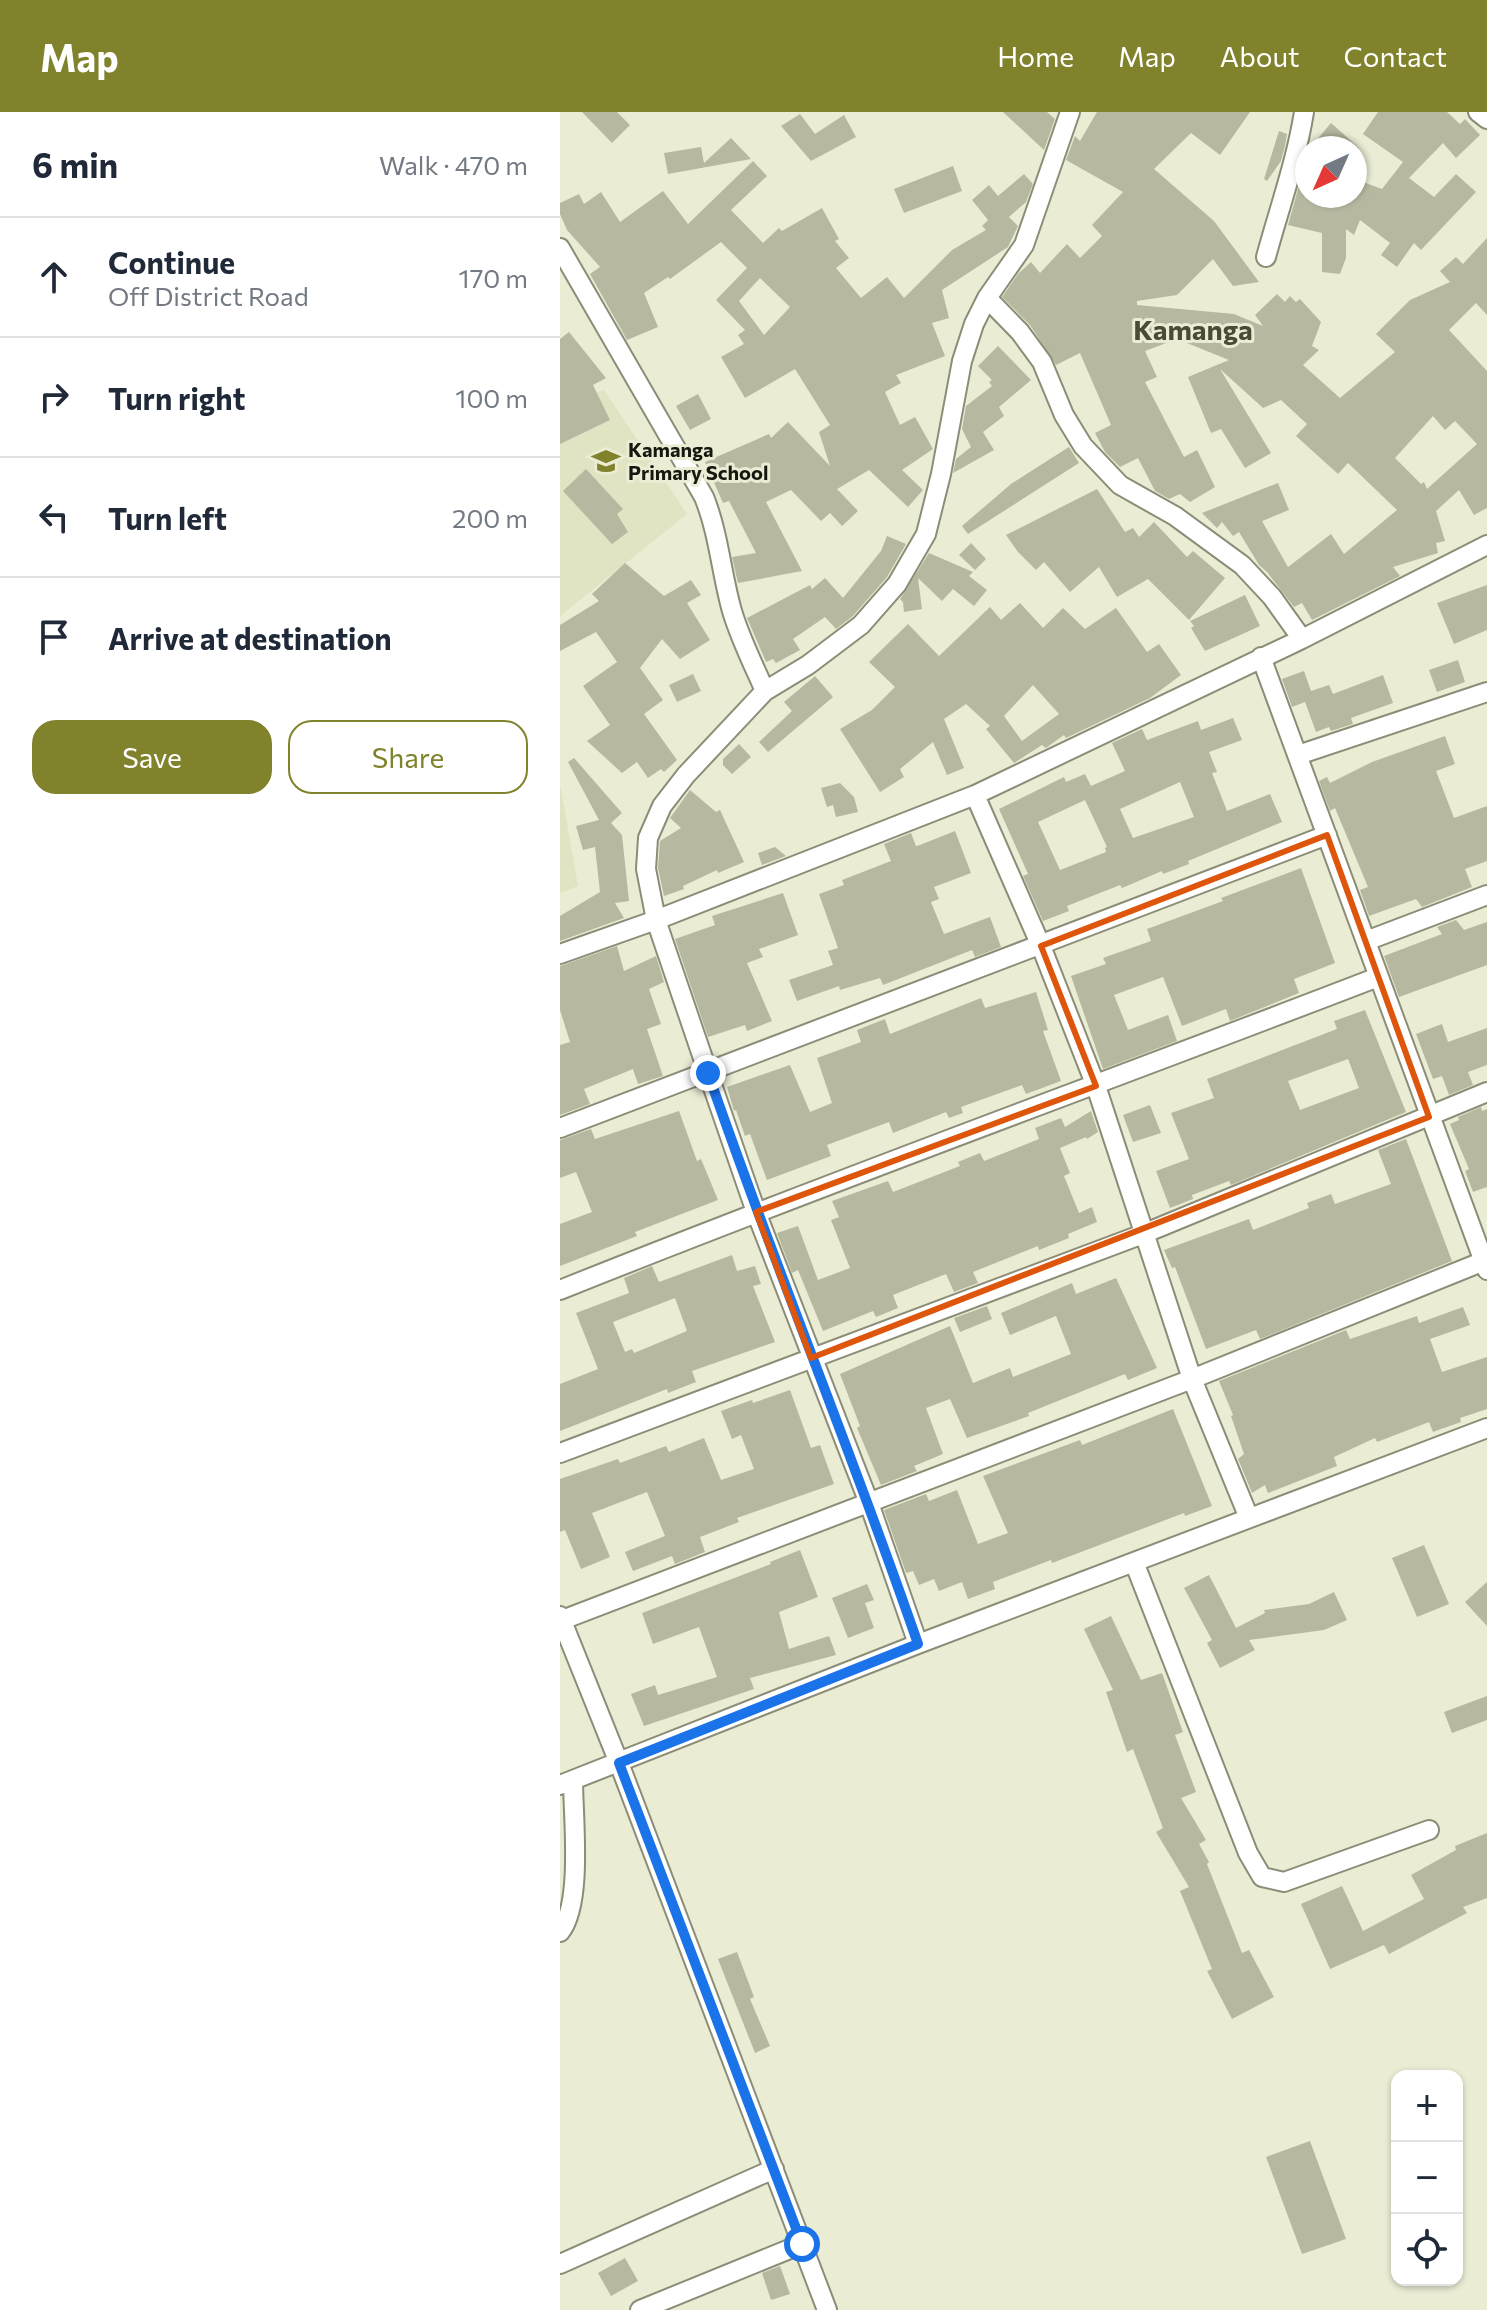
<!DOCTYPE html>
<meta charset="utf-8">
<style>
body{margin:0;font-family:Commissioner,sans-serif;background:#f6f6f7;color:#1f2937}
.controls{position:absolute;right:24px;bottom:24px;display:grid;overflow:hidden;border-radius:16px;box-shadow:0 2px 6px #0004}
.controls button{width:72px;height:72px;display:grid;place-items:center;padding:0;border:0;border-bottom:2px solid #e0e1e3;background:#fff;color:#1f2937;font:40px sans-serif}
.compass{position:absolute;left:735px;top:24px;width:72px;height:72px;border-radius:50%;background:#fff;box-shadow:0 2px 6px #0004;rotate:225deg}
.stop{position:absolute;width:24px;height:24px;margin:-18px;border:6px solid #1a73e8;border-radius:50%;background:#fff}
.stop.end{background:#1a73e8;border-color:#fff;box-shadow:0 2px 8px #0008}
.list{margin:0;padding:0;list-style:none}
h2{display:flex;justify-content:space-between;align-items:center;height:104px;margin:0;padding:0 32px;font-size:34px}
h2 small{font-size:26px;font-weight:400;color:#747a83}
.list li{display:grid;grid-template-columns:52px 1fr auto;gap:24px;align-items:center;box-sizing:border-box;height:120px;padding:0 32px;border-top:2px solid #e0e1e3}
.list b{display:block;font-size:30px;white-space:nowrap}
.list p{margin:0;font-size:26px;white-space:nowrap;color:#747a83}
.list em{font-size:26px;font-style:normal;color:#747a83}
.actions{display:flex;gap:16px;padding:24px 32px}
.actions a{flex:1;padding:18px 0;border:2px solid #80822c;border-radius:24px;text-align:center;font-size:28px;color:#80822c}
.actions .main{background:#80822c;color:#fff}
.icon{flex:none;width:44px;height:44px;fill:none;stroke:currentColor;stroke-width:2;stroke-linecap:round;stroke-linejoin:round}
.map{position:relative;flex:none;width:927px;height:2198px;overflow:hidden}
header{display:flex;align-items:center;gap:48px;box-sizing:border-box;height:112px;padding:0 40px;background:#80822c;color:#fff}
header strong{font-size:38px}
nav{display:flex;gap:44px;margin-inline-start:auto;font-size:28px}
main{display:flex}
aside{flex:1;background:#fff}
.map>svg:first-child{display:block}
</style>
<header>
<strong>Map</strong>
<nav><a>Home</a><a>Map</a><a>About</a><a>Contact</a></nav>
</header>
<main>
<aside>
<h2>6 min<small>Walk · 470 m</small></h2>
<ul class="list">
<li><svg class="icon" aria-label="ahead" viewBox="0 0 24 24"><path d="M12 20V5M6 11l6-6 6 6"/></svg><div><b>Continue</b><p>Off District Road</p></div><em>170 m</em></li>
<li><svg class="icon" aria-label="right" viewBox="0 0 24 24"><path d="M7 20v-9h11M14 6l5 5-5 5"/></svg><div><b>Turn right</b></div><em>100 m</em></li>
<li><svg class="icon" aria-label="left" viewBox="0 0 24 24"><path d="M17 20v-9H6M10 6l-5 5 5 5"/></svg><div><b>Turn left</b></div><em>200 m</em></li>
<li><svg class="icon" aria-label="arrive" viewBox="0 0 24 24"><path d="M6 21V4h12l-3 4 3 4H6"/></svg><div><b>Arrive at destination</b></div></li>
</ul>
<div class="actions"><a class="main">Save</a><a>Share</a></div>
</aside>
<div class="map">
<svg width="927" height="2198" viewBox="0 0 927 2198">
<rect width="100%" height="100%" fill="#ebecd4"/>
<!-- built -->
<path fill="#e1e3c3" d="M44 278 127 402 0 504V295Z
M0 672 18 774 0 781Z"/>
<!-- building -->
<path fill="#b6b8a0" fill-rule="evenodd" d="M22 0H57L70 13 52 31Z
M443 0H487L495 7 484 38Z
M537 0H690L660 43 631 21 594 57 654 109 699 170 673 174 653 147 617 183 577 189V193L674 202 703 214 695 203 717 182 725 190 730 184 736 190 740 187 761 210 752 234 759 238 743 253 780 286 835 240 816 222 850 188 890 170 880 159 896 145 903 152 927 126V203L916 191 889 218 927 259V396L914 403 899 378 876 399 885 429 876 431 878 441 833 455 840 464 752 508 742 491 734 495 707 460 699 453 679 420 673 424 662 410 657 416 642 401 718 371 729 398 702 409 728 455 771 422 784 442 837 398 788 351 778 362 736 324 747 312 721 288 703 296 660 257 711 341 685 356 661 317 651 321 628 265 669 248 617 227 585 239 597 265 585 270 624 345 637 338 655 375 630 390 620 382 609 387 595 379 578 346 560 355 545 340 535 321 551 313 520 241 496 253 470 213 442 185 458 162 471 150 480 161 507 132 520 146 542 124 532 113 563 80 506 48 515 24 520 29ZM873 304 885 318 895 309 917 332 867 377 864 370 861 372 835 346Z
M818 0H887L900 12 905 7 920 23 896 46 883 31 849 66 874 85 896 62 916 80 861 138 854 131 837 155 821 143 830 131 800 108 794 123 786 117V146L780 162 762 160V121L728 113 747 45V84H795V67L822 77 843 50 803 22Z
M240 2 255 22 284 3 296 25 251 49 221 14Z
M771 11 799 36H750Z
M719 19 727 22 725 34 721 49 707 69 704 67Z
M171 26 191 47 108 62 104 41 141 35 144 51Z
M193 49 207 64 171 98 203 131 219 116 222 119 262 96 279 127 275 129 289 146 276 156 301 186 327 165 344 186 392 138 426 118 422 114 428 108 412 88 429 73 438 84 464 62 473 72 466 90 449 105 458 114 448 135 382 178 389 206 372 211 385 244 336 263 341 271 325 280 340 313 355 305 373 337 342 358 363 378 348 395 309 358 277 377 298 399 282 414 270 401 261 409 231 378 206 390 242 459 178 471 172 445 196 441 169 389 163 391 145 350 209 322 211 326 228 310 270 354 259 320 270 313 235 257 185 286 161 245 184 232 178 223 185 218 156 188 187 156 161 130 110 167 108 165 84 181 98 215 67 228 30 162 40 155 7 118 0 102V91L19 82 24 92 41 80 60 110 103 79 128 112ZM200 166 230 195 204 223 179 189Z
M393 54 402 79 344 101 334 77Z
M9 220 46 266 33 273 50 308 0 332V227Z
M438 234 471 268 439 295 444 304 423 320 434 338 393 361 396 347 411 335 402 317 406 294 432 274 429 270 432 268 418 254Z
M138 282 151 307 130 318 116 294Z
M509 335 519 351 408 422 402 414 451 372Z
M26 357 63 397 57 402 68 420 52 432 3 379Z
M537 377 565 420 573 416 579 425 594 410 627 445 633 439 665 466 629 508 588 467 557 485 539 455 510 480 484 450 476 458 458 440 446 423Z
M327 424 346 432 327 465 293 504 276 517 265 505 233 527 240 538 216 551 213 547 206 550 187 506 250 473 252 477 265 466 283 486 321 439Z
M411 431 426 447 415 458 399 443Z
M369 441 413 460 409 464 427 478 414 494 393 477 382 489 358 466 362 497 344 500 343 490 340 487Z
M65 451 104 484 131 468 141 483 127 491 150 528 120 547 102 527 80 556 103 588 84 602 117 648 104 660 101 657 88 666 77 650 62 661 27 629 50 613 23 574 57 550 36 520 0 539V513L39 489 32 482Z
M927 473V518L894 532 877 491Z
M685 483 700 514 645 539 631 516 634 514 630 509Z
M460 491 483 516 503 496 525 517 556 496 587 540 599 532 621 563 590 586 506 626 504 623 486 636 482 633 454 651 426 617 430 614 406 592 384 607 404 656 387 663 373 630 340 657 344 665 320 680 280 617 312 598 335 575 309 550 348 512 379 544 430 495 441 508ZM473 573 499 602 462 629 444 604Z
M898 548 905 570 877 580 869 558Z
M744 559 751 579 769 573 773 582 823 563 833 591 791 606 793 612 771 619 769 615 756 620 745 590 732 595 722 567Z
M133 562 141 579 117 590 109 573Z
M255 564 273 585 208 640 199 630 232 599 224 590Z
M673 606 682 628 649 640 657 660 652 661 667 699 710 682 722 710 628 749 629 752 603 762 602 759 562 776 560 773 507 794 509 799 483 809 463 764 468 762 439 697 504 665 506 670 525 662 531 674 565 659 552 631 582 617 587 628 638 609 641 618ZM620 670 634 705 573 726 560 697ZM525 688 547 735 545 736 546 740 500 758 478 710Z
M885 624 895 652 876 659 894 706 927 694V749L905 757 912 775 862 795 856 787 809 804 800 778 808 775 775 696 770 699 759 669 767 665 770 671 812 650Z
M179 632 191 645 172 662 163 653V647Z
M14 646 62 701 51 711 62 723 69 789 55 791 64 806 0 829V804L40 780 35 735 23 738 16 714 39 708 8 650Z
M280 671 294 685 298 700 276 705 273 693 267 695 261 676Z
M130 678 156 700 160 698 184 750 158 761 157 758 123 774 124 777 104 784 98 756 100 729 121 716 110 706Z
M395 719 411 761 374 775 379 787 371 790 384 822 430 805 441 835 415 845 412 838 323 873 320 866 280 878 279 874 237 889 229 868 273 853 268 839 278 836 259 782 284 773 282 768 331 749 324 732 351 721 356 734 360 733Z
M215 735 226 744 202 753 198 741Z
M741 756 775 851 734 867 739 881 670 909 666 897 622 914 603 865 554 883 568 918 608 903 617 929 543 957 511 864 546 852 543 846 591 829 587 817 663 789 661 786Z
M223 781 238 823 199 837 203 845 187 851 212 909 187 919 185 913 148 925 115 827 155 813 152 804Z
M896 808 904 818 927 810V853L839 885 824 844 882 822 877 815Z
M57 834 64 859 96 844 104 870 89 877 101 912 87 917 103 964 78 972 73 957 24 977 30 992 0 1003V933L10 930 0 898V854Z
M476 880 488 918 483 919 501 969 466 982 462 973 401 995 403 1001 389 1006 386 1000 333 1021 329 1010 267 1033 271 1044 207 1068 190 1022 185 1024 176 998 174 999 167 975 230 953 250 1000 272 991 257 946 301 930 297 918 325 907 330 922 421 886 425 896Z
M805 898 846 1000 671 1073 669 1069 632 1083 633 1087 610 1096 596 1059 629 1047 611 1001 654 986 647 967 777 917 774 909ZM788 947 799 976 740 998 728 969Z
M882 912 888 930 927 916V953L908 960 913 973 889 983 882 964 873 967 856 922Z
M590 993 601 1021 573 1030 563 1003Z
M921 995 922 999 927 997V1075L913 1080 905 1059 909 1057 890 1012 899 1008 898 1005Z
M119 999 137 1049 141 1047 158 1088 75 1120 77 1124 0 1154V1112L32 1100 16 1060 0 1066V1028L31 1017 35 1027Z
M531 999 538 1020 527 1027 526 1025 500 1036 510 1061 504 1064 519 1101 532 1095 537 1110 508 1122 509 1126 479 1138 478 1134 413 1160 418 1171 394 1180 386 1162 333 1183 338 1196 316 1205 313 1199 263 1219 238 1158 232 1161 217 1121 238 1114 258 1168 290 1156 271 1108 279 1105 272 1089 328 1069 333 1080 400 1054 398 1050 420 1041 424 1049 479 1027 475 1016 501 1006 505 1015Z
M846 1027 892 1149 700 1227 696 1218 646 1237 615 1155 612 1156 604 1138 689 1107 693 1118 749 1096 747 1091 771 1082 775 1092 831 1072 818 1038Z
M172 1143 177 1159 195 1154 201 1172 193 1174 215 1230 132 1259 136 1270 108 1281 107 1277 0 1319V1272L38 1257 16 1201 69 1181 64 1166 92 1154 99 1170ZM115 1186 127 1219 74 1241 72 1237 65 1240 53 1210Z
M556 1166 597 1256 568 1268 565 1262 468 1301 469 1304 407 1326 390 1287 366 1296 383 1342 354 1354 357 1359 321 1373 297 1316 300 1314 280 1262 390 1214 413 1271 450 1256 453 1265 511 1242 496 1204 450 1223 441 1201 512 1171 516 1182Z
M427 1194 432 1207 400 1220 394 1206Z
M903 1195 910 1213 870 1227 882 1260 927 1245V1297L900 1306 901 1310 873 1320 869 1310 817 1330 815 1326 774 1345 777 1354 708 1381 705 1373 692 1381 678 1347 684 1342 671 1304 673 1303 659 1269 786 1218 790 1227 857 1204 859 1211Z
M230 1278 251 1336 260 1333 274 1372 177 1406 179 1410 140 1425 145 1440 115 1452 112 1444 73 1459 65 1440 105 1424 87 1380 32 1401 50 1445 21 1457 5 1418 0 1420V1367L58 1347 60 1351 106 1334 109 1340 144 1326 161 1368 194 1357 181 1323 172 1327 161 1299 192 1288 193 1291Z
M613 1297 652 1394 625 1404 624 1401 492 1451 491 1448 433 1470 435 1477 408 1487 402 1470 379 1479 374 1467 359 1473 353 1459 346 1461 324 1398 366 1382 369 1389 397 1378 418 1432 448 1421 423 1364 520 1328 522 1333Z
M864 1433 889 1492 857 1505 832 1446Z
M240 1438 258 1485 219 1500 229 1537 269 1524 276 1543 190 1566 194 1577 84 1614 71 1582 95 1573 98 1583 157 1565 139 1515 93 1532 82 1501 211 1452 210 1450Z
M649 1463 676 1516 705 1501 704 1498 749 1492 774 1480 787 1508 764 1518 689 1528 695 1538 660 1556 647 1531 652 1528 624 1476Z
M927 1470V1514L905 1490Z
M307 1472 314 1488 305 1491 314 1516 288 1526 272 1486Z
M551 1504 581 1568 602 1561 623 1620 615 1623 636 1680 621 1686 646 1728 639 1732 649 1750 647 1752 682 1841 689 1838 714 1885 672 1907 647 1859 652 1857 620 1779 629 1775 596 1720 603 1716 573 1637 567 1640 546 1580 553 1578 524 1517Z
M927 1584V1608L892 1621 884 1600Z
M927 1721V1786L903 1795 907 1801 829 1842 824 1833 770 1857 741 1792 782 1774 803 1819 864 1787 851 1763 896 1738 895 1734Z
M177 1840 194 1885 190 1887 210 1934 195 1941 158 1847Z
M750 2029 786 2127 742 2142 706 2045Z
M65 2146 78 2169 51 2184 38 2161Z
M220 2154 230 2182 211 2188 202 2161Z"/>
<g fill="none" stroke-linecap="round" stroke-linejoin="round">
<defs>
<path id="street" d="M918 0 927 7
M0 136 144 385C159 422 161 460 172 499 180 526 193 552 205 579
M706 145C719 97 736 50 744 0
M427 186 460 220 482 250 504 303 523 334 560 373 615 404 682 453 712 485 742 527
M701 545 927 1158
M738 643 927 580
M415 683 481 834 536 974 632 1267 689 1406
M806 829 927 783
M0 842 96 808 415 683 742 527 927 433
M0 1016 767 723
M0 1178C271 1069 546 970 818 865
M0 1341 583 1122 927 980
M574 1450 688 1741 702 1765 724 1770 869 1718
M0 1504 59 1651 267 2198
M2 1508 632 1267 924 1149
M358 1532 309 1391 196 1100 148 961 96 808 86 757 88 726 102 694 126 663 205 579 248 553 301 513 337 472 366 422 381 362 402 249 414 212 427 186 464 133 510 0
M0 1673 358 1532 927 1316
M0 1820C23 1792 13 1705 13 1668
M0 2152 214 2057
M80 2198 242 2132"/>
</defs>
<!-- street casing -->
<use href="#street" stroke="#8c8d77" stroke-width="22"/>
<!-- street -->
<use href="#street" stroke="#fff" stroke-width="18"/>
</g>
<g fill="none" stroke-linecap="round" stroke-linejoin="round">
<!-- route -->
<path stroke="#1a73e8" stroke-width="10" d="M148 961C214 1153 292 1340 358 1532L59 1651 242 2132"/>
</g>
<!-- marked area -->
<path fill="none" stroke="#de560c" stroke-width="6" stroke-linejoin="round" d="M767 723 869 1005 251 1246 196 1100 536 974 481 834Z"/>
<!-- icons -->
<defs>
<symbol id="school-bare" viewBox="-9 -9 18 18"><path d="M0-5L7-2L0 1L-7-2ZM-4 1L0 2.5L4 1V4Q0 6-4 4Z" fill="#80822c" stroke="#ebecd4" stroke-width="2.5" paint-order="stroke"/></symbol>
</defs>
<g fill-rule="evenodd">
<use href="#school-bare" x="26" y="329" width="40" height="40"/>
</g>
<g text-anchor="middle" stroke-width="6" stroke-linejoin="round" paint-order="stroke">
<!-- poi labels -->
<g font-size="20" font-weight="bold" fill="#16170e" stroke="#ebecd4" text-anchor="start">
<text x="68" y="345">Kamanga<tspan x="68" dy="23">Primary School</tspan></text>
</g>
<!-- district labels -->
<g font-size="28" font-weight="bold" fill="#4a4b37" stroke="#ebecd4">
<text x="633" y="228">Kamanga</text>
</g>
</g>
</svg>
<div class="controls">
<button>+</button>
<button>−</button>
<button><svg class="icon" aria-label="locate" viewBox="0 0 24 24"><circle cx="12" cy="12" r="6"/><path d="M12 2v4M12 18v4M2 12h4M18 12h4"/></svg></button>
</div>
<svg class="compass" viewBox="-18 -18 36 36"><path d="M0-13l5 13h-10z" fill="#e53935"/><path d="M0 13l5-13h-10z" fill="#747a83"/></svg>
<div class="stop" style="left:242px;top:2132px"></div>
<div class="stop end" style="left:148px;top:961px"></div>
</div>
</main>
